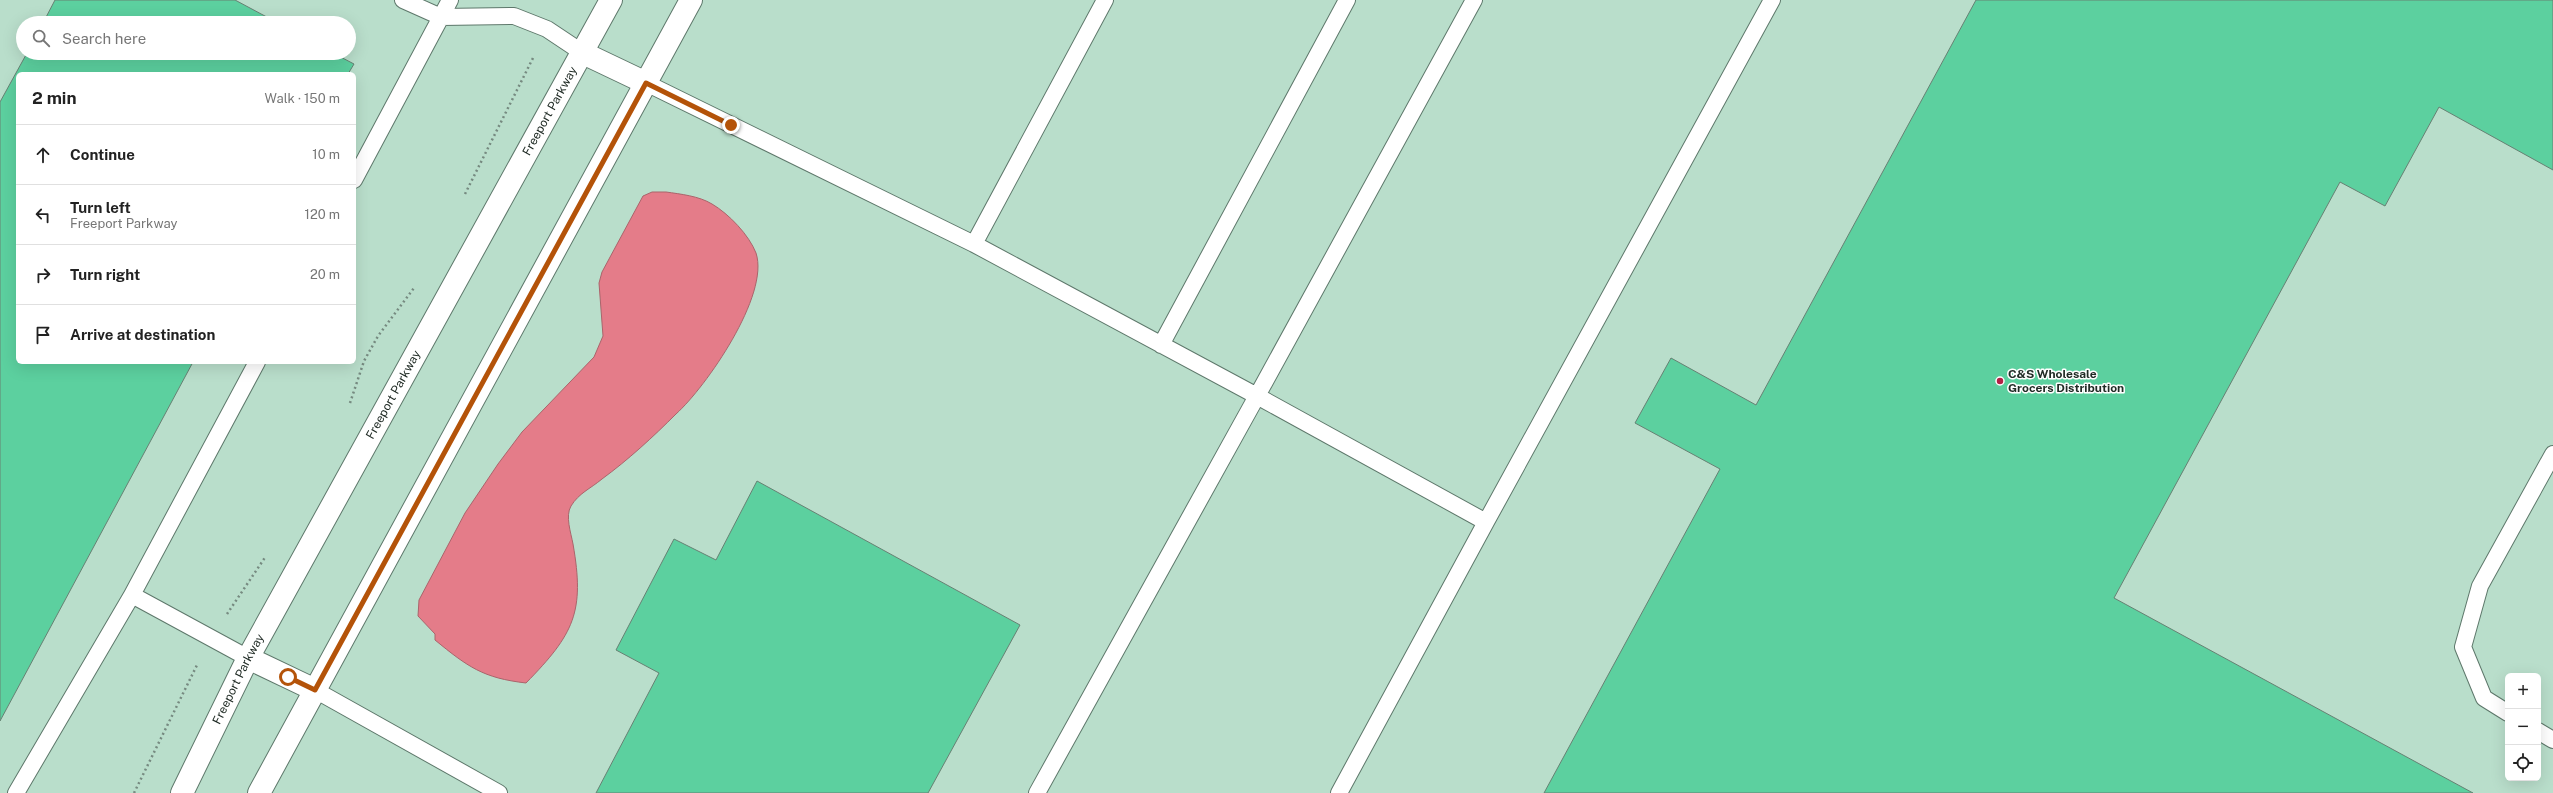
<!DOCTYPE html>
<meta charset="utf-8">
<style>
body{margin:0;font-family:"Public Sans",sans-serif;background:#f6f6f6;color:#222}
.controls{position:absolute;right:12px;bottom:12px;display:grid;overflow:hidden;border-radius:6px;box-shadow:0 4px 16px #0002}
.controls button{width:36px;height:36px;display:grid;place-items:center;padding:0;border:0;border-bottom:1px solid #e0e0e0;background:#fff;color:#222;font:20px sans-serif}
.stop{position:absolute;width:12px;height:12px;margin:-9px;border:3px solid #b45309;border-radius:50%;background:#fff}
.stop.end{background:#b45309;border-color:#fff;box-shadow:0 1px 4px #0008}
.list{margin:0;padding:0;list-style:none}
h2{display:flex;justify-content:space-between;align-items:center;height:52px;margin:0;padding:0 16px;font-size:17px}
h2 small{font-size:13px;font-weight:400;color:#767676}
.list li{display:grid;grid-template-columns:26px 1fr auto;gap:12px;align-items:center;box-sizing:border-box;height:60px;padding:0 16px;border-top:1px solid #e0e0e0}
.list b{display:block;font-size:15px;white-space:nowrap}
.list p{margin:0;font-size:13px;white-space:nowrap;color:#767676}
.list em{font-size:13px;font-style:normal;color:#767676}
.icon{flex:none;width:22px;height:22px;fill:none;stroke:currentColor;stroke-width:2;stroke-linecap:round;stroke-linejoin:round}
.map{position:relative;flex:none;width:2553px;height:793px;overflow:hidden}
.search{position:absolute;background:#fff;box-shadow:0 4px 16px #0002;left:16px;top:16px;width:340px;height:44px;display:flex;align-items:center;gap:10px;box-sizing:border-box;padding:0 14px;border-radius:22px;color:#767676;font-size:15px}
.panel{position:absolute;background:#fff;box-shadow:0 4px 16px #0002;left:16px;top:72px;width:340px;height:292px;border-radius:6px}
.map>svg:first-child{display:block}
</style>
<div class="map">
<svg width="2553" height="793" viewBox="0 0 2553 793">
<rect width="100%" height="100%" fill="#cbe8d9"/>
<!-- built -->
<path fill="#b9decb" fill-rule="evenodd" d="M0 0H2553V793H0ZM23 23H349V53H23ZM18 74H354V362H18ZM2508 676H2538V778H2508Z"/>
<!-- water -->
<path fill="#e47c89" stroke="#aa646b" d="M666 192C680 194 699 196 712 204 729 214 749 235 756 253 770 295 706 387 676 414 653 437 628 460 602 479 590 489 579 493 571 506 565 516 571 533 573 544 585 612 574 634 526 683 483 678 468 667 435 640V634L418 616 419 600 465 513 498 464 522 432 594 357 603 336 599 283 602 272 643 196 652 192Z"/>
<!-- building -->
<path fill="#5cd09f" stroke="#668173" d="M55 0H235L278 23H43Z
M1976 0H2553V170L2439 107 2385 206 2340 182 2114 598 2473 793H1544L1720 469 1635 423 1671 358 1756 405Z
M27 53H333L354 64 348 74H18V362H193L0 721V102Z
M757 481 1020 625 928 793H596L659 673 616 650 674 539 716 560Z"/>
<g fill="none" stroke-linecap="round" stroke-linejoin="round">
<defs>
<path id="lane" d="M403 0 441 17 514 16 547 29 583 53
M1474 0 1257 396 1486 522 1772 0
M646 83 974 244 1257 396 1037 793
M354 180 450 0
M974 244 1105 0
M1161 345 1347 0
M132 595 257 362
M315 690 499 793
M2508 713 2484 698 2463 647 2480 586 2553 454
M2538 731 2553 740
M16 793 132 595 248 658
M1339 793 1486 522"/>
<g id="secondary">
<path d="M583 53 646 83"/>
<path d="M248 658 315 690"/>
<path id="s1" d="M182 793 248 658 611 0"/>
<path d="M259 793 691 0"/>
</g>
</defs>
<!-- lane casing -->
<use href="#lane" stroke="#5e786b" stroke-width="18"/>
<!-- secondary casing -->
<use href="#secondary" stroke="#5e786b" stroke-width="24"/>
<!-- path -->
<path stroke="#768a80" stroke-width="2.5" stroke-dasharray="2 3" stroke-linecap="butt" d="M465 194 534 56
M350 403 364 361 378 336 414 288
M227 614 266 556
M134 793 198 663"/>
<!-- lane -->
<use href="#lane" stroke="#fff" stroke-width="16"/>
<!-- secondary -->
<use href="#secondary" stroke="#fff" stroke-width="22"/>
</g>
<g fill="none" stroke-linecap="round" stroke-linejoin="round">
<!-- route -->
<path stroke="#b45309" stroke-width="5" d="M288 677 315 690 646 83 731 125"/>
</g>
<!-- markers -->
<circle fill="#b22045" stroke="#fff" stroke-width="1.5" cx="2000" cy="381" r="4"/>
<g text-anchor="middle" stroke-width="3" stroke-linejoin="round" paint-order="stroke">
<!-- street labels -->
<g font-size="12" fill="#212c26" stroke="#fff">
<text dy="4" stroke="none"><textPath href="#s1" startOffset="775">Freeport Parkway</textPath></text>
<text dy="4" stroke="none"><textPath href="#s1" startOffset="451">Freeport Parkway</textPath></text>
<text dy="4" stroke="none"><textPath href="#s1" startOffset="127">Freeport Parkway</textPath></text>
</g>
<!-- poi labels -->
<g font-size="12" font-weight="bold" fill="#212c26" stroke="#fff" text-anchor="start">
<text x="2008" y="378">C&amp;S Wholesale<tspan x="2008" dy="14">Grocers Distribution</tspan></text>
</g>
</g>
</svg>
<div class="controls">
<button>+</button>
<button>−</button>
<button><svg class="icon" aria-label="locate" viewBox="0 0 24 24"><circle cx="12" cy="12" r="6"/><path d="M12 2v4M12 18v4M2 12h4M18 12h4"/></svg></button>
</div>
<div class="stop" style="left:288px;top:677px"></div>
<div class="stop end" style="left:731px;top:125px"></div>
<div class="search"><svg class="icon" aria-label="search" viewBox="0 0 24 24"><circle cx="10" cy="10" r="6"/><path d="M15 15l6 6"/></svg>Search here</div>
<section class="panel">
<h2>2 min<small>Walk · 150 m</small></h2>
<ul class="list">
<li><svg class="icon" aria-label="ahead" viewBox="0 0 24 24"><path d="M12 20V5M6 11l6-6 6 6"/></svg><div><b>Continue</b></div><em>10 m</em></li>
<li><svg class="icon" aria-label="left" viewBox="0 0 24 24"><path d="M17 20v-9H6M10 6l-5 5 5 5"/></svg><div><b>Turn left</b><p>Freeport Parkway</p></div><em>120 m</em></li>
<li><svg class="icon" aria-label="right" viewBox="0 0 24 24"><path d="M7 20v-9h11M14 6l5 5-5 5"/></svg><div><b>Turn right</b></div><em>20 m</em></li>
<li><svg class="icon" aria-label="arrive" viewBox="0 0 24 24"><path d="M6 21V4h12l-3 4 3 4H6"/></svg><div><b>Arrive at destination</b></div></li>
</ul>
</section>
</div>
